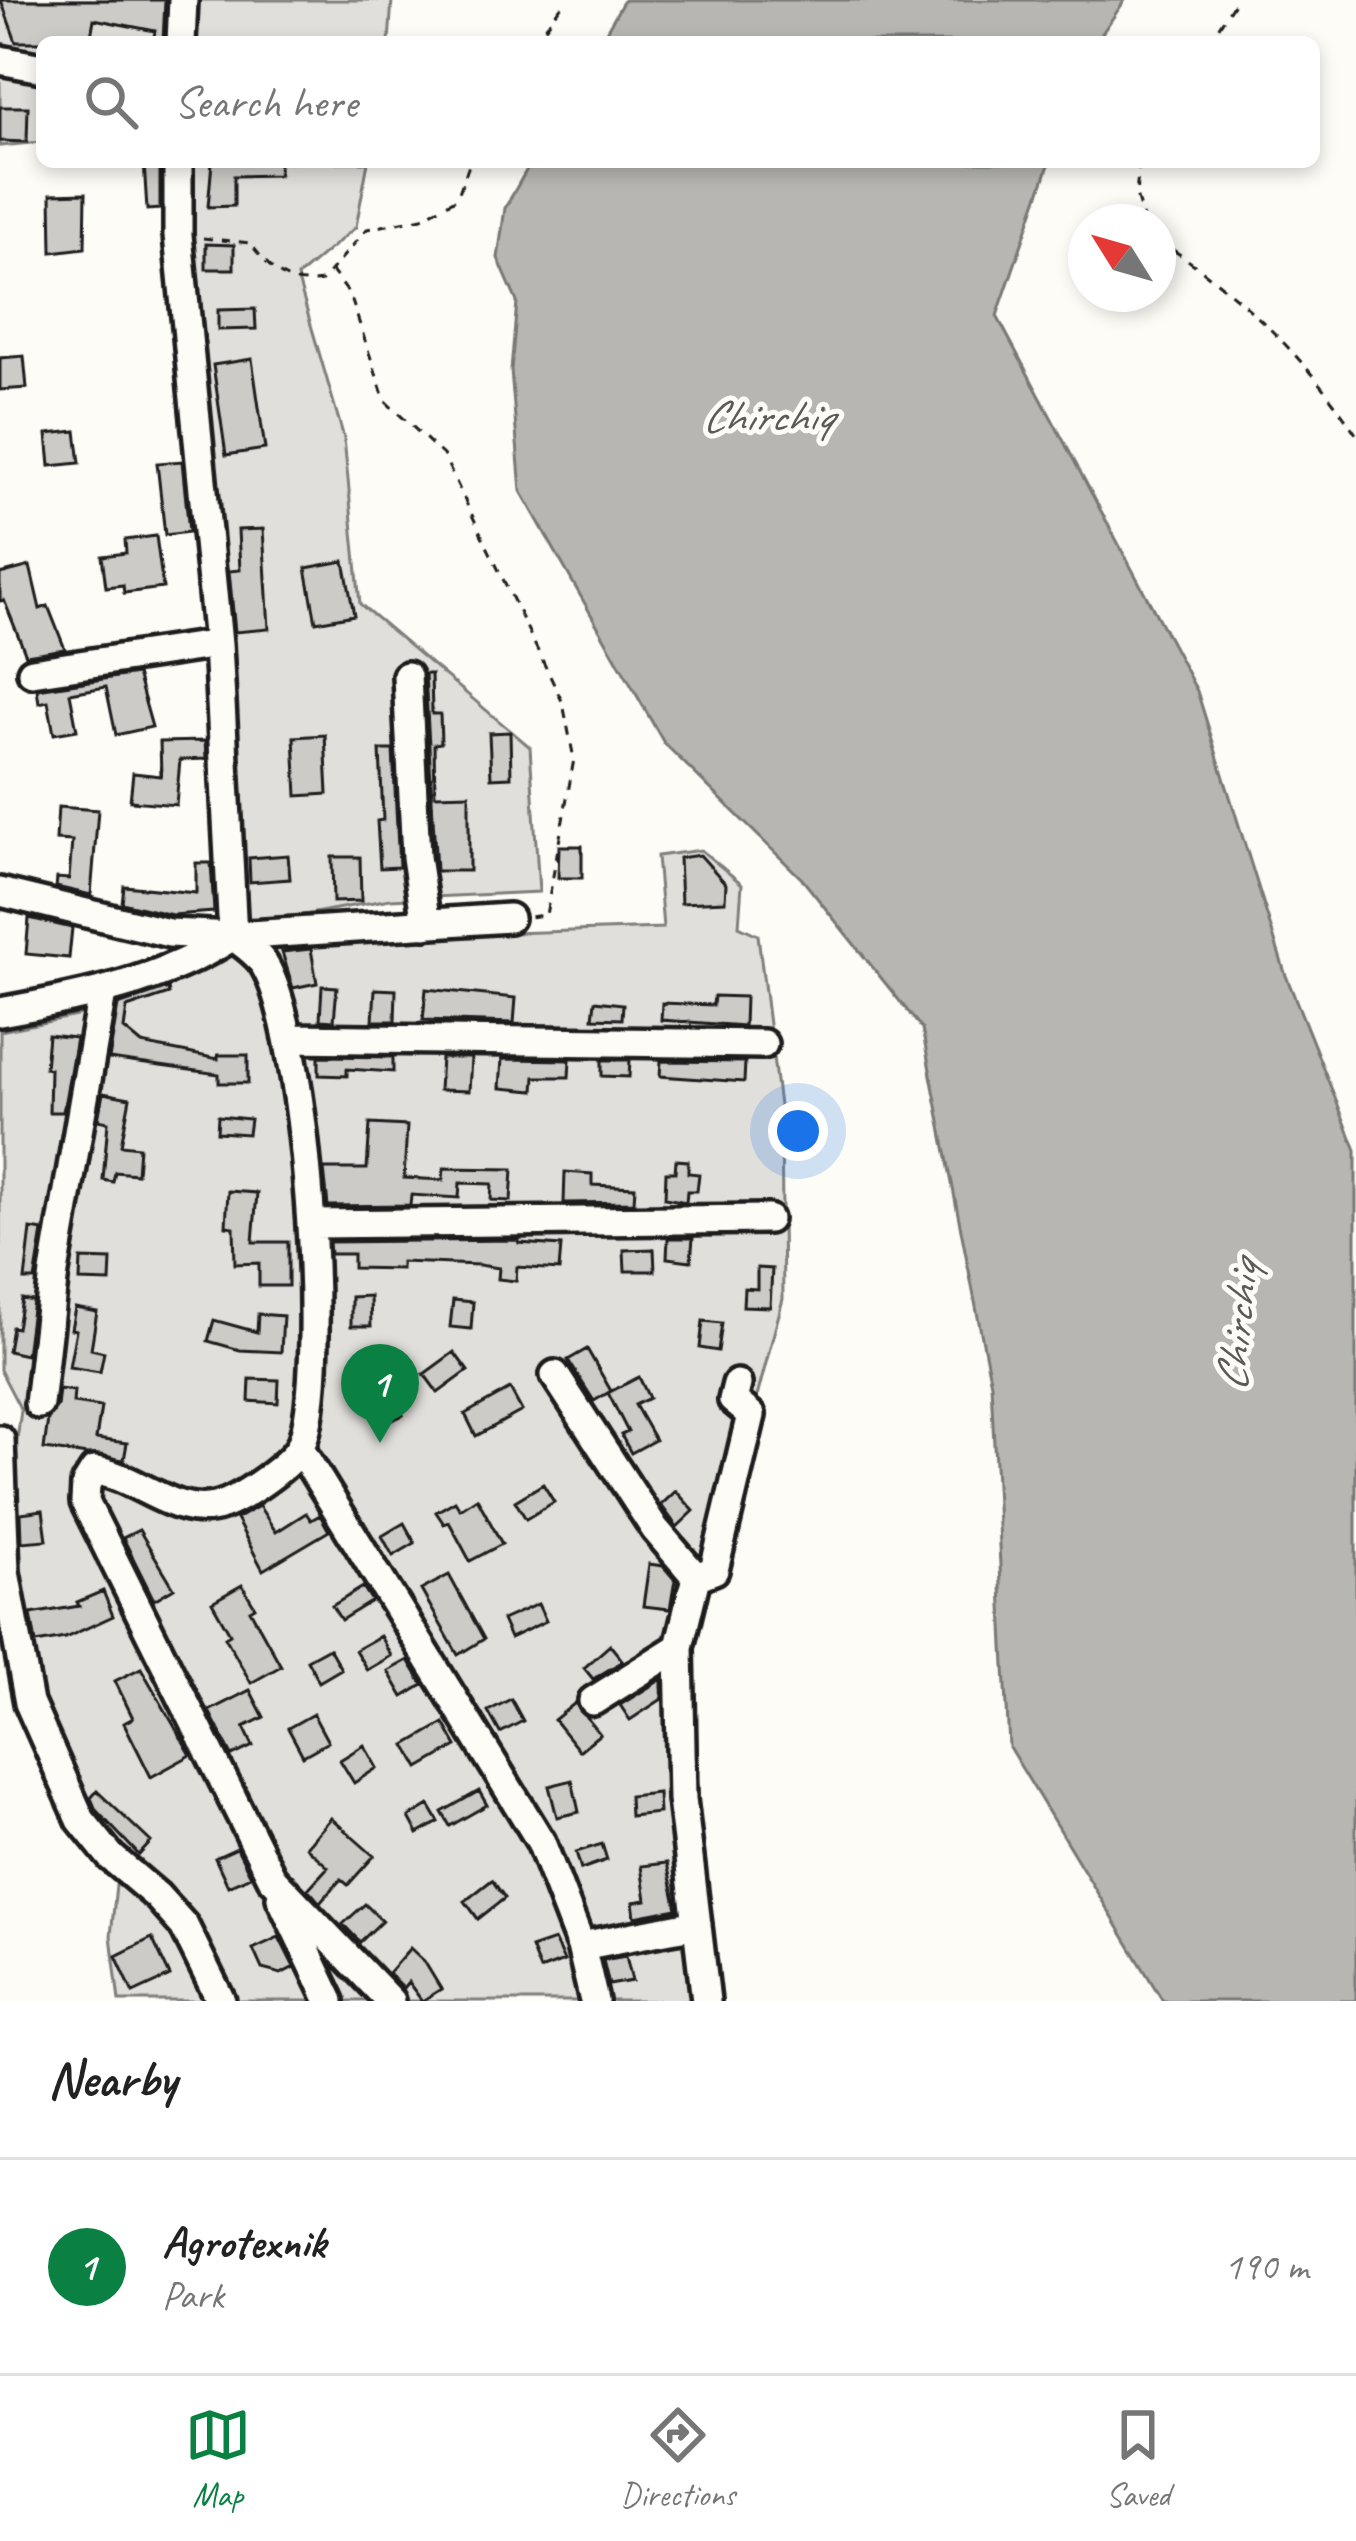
<!DOCTYPE html>
<style>
body{margin:0;font-family:Caveat,sans-serif;background:#f2f2f2;color:#222}
.compass{position:absolute;left:1068px;top:204px;width:108px;height:108px;border-radius:50%;background:#fff;box-shadow:0 6px 18px #0003;rotate:307deg}
.you{position:absolute;left:798px;top:1131px;width:42px;height:42px;margin:-30px;border:9px solid #fff;border-radius:50%;background:#1a73e8;box-shadow:0 0 0 18px #1a73e833}
.badge{display:grid;place-items:center;width:78px;height:78px;border-radius:50%;background:#0b8043;color:#fff;font-size:39px;font-weight:700}
.pin{position:absolute;translate:-50% -99px;filter:drop-shadow(0 3px 6px #0008)}
.pin::after{content:'';position:absolute;top:63px;width:42px;height:36px;background:inherit;clip-path:polygon(0 0,100% 0,50% 100%)}
.list{margin:0;padding:0;list-style:none}
h2{display:flex;justify-content:space-between;align-items:center;height:156px;margin:0;padding:0 48px;font-size:51px}
h2 small{font-size:39px;font-weight:400;color:#767676}
.list li{display:grid;grid-template-columns:78px 1fr auto;gap:36px;align-items:center;box-sizing:border-box;height:216px;padding:0 48px;border-top:3px solid #e0e0e0}
.list b{display:block;font-size:45px;white-space:nowrap}
.list p{margin:0;font-size:39px;white-space:nowrap;color:#767676}
.list em{font-size:39px;font-style:normal;color:#767676}
.icon{flex:none;width:66px;height:66px;fill:none;stroke:currentColor;stroke-width:2;stroke-linecap:round;stroke-linejoin:round}
.map{position:relative;flex:none;width:1356px;height:2001px;overflow:hidden}
.search{position:absolute;background:#fff;box-shadow:0 6px 18px #0003;left:36px;right:36px;top:36px;height:132px;display:flex;align-items:center;gap:30px;box-sizing:border-box;padding:0 42px;border-radius:18px;color:#767676;font-size:45px}
.sheet{height:372px;background:#fff}
nav{display:flex;justify-content:space-around;align-items:center;box-sizing:border-box;height:168px;border-top:3px solid #e0e0e0;background:#fff;font-size:33px;color:#767676}
nav a{display:grid;justify-items:center;gap:6px}
nav .on{color:#0b8043}
.map>svg:first-child{display:block}
</style>
<div class="map">
<svg width="1356" height="2001" viewBox="0 0 1356 2001">
<rect width="100%" height="100%" fill="#fdfcf7"/>
<filter id="ink" filterUnits="userSpaceOnUse"><feTurbulence type="fractalNoise" baseFrequency=".00833" numOctaves="2"/><feDisplacementMap in="SourceGraphic" scale="24" xChannelSelector="R" yChannelSelector="G"/><feConvolveMatrix kernelMatrix="1 2 1 2 8 2 1 2 1" color-interpolation-filters="sRGB"/></filter>
<g filter="url(#ink)">
<!-- green -->
<path fill="#e0dfdb" stroke="#7e7e7c" stroke-width="3" d="M0 0H392L389 42H42V142L0 146Z
M186 162H368L356 227 297 277 344 438 360 604 530 747 539 892 390 899 244 926Z
M701 850 742 884 739 926 758 935 781 1122 783 1299 678 1694 722 2001H119L111 1936 119 1855 78 1797 40 1703 16 1593 11 1486 21 1410 0 1370V1031L76 1016 109 992 269 941 663 928 657 856Z"/>
<!-- water -->
<path fill="#b7b6b2" stroke="#797876" stroke-width="3" d="M624 0H1125L1096 42H600Z
M531 162H1050L997 316 1197 691 1285 973 1356 1150V2001H1163L1009 1747 991 1384 922 1029 802 879 664 743 521 491 511 370 517 302 498 258 505 208Z"/>
<!-- building -->
<path fill="#cccbc8" stroke="#1c1c1c" stroke-width="3" d="M1 0H165L163 42H153L155 31 94 19 90 42H16Z
M0 107H28L27 142 0 141Z
M144 162H160V209L147 210Z
M212 162H279V175L234 176V206L208 207Z
M86 193 85 248 52 252 51 194Z
M206 244 234 245V269H206Z
M255 309 256 329 218 330V310Z
M24 356 27 388 0 390V358Z
M252 359 265 449 226 455 213 365Z
M76 431 80 463 50 466 47 434Z
M182 461 189 532 165 535 157 463Z
M263 529 269 629 235 632 229 571 240 570 238 530Z
M156 536 163 588 124 593 123 585 106 587 102 556 126 553 125 540Z
M344 561 354 615 316 622 306 568Z
M30 566 40 609 48 606 65 649 26 655 4 600 0 601V574Z
M137 674 152 727 116 735 106 687 70 693 77 730 54 734 48 701 39 703 37 689Z
M425 674H431L432 714H440L441 743 434 744 435 795 469 794V871H436Z
M510 732 511 777 491 778 489 733Z
M325 735 328 794 297 796 294 737Z
M205 741 206 759 180 760 176 805 130 801 133 773 161 776 160 742Z
M380 750H393L399 867 380 868 377 821 383 820Z
M58 807 98 810 91 895 56 887 57 878 69 879 72 841 56 840Z
M559 846H582V878H558Z
M288 855 290 879 250 882 249 858Z
M700 855 726 884 725 901 681 903 679 858Z
M332 857H360L361 901 333 902Z
M196 863H211L214 912 172 915 122 903 124 886 196 893Z
M29 918 72 928 69 958 26 954Z
M311 949 317 983 293 988 282 952Z
M322 986 337 987 334 1021 320 1020Z
M168 988 169 994 127 1008 124 1029 142 1044 218 1059V1055H248V1083H219V1074L109 1059 118 1005Z
M375 989 396 990 395 1021H373Z
M426 989 516 998 514 1023 423 1020Z
M714 996 745 997 744 1026 661 1020 662 1003 713 1005Z
M595 1001 623 1004 622 1019 593 1018Z
M48 1035 76 1038 63 1112H49L50 1069 45 1068Z
M319 1056 393 1057V1072L347 1069V1076L319 1075Z
M441 1058H471L469 1091 439 1090Z
M502 1059 570 1060 569 1077H535L534 1091 500 1088Z
M602 1060H630L629 1077 602 1076Z
M661 1061 745 1062 744 1082 660 1076Z
M103 1093 130 1098 121 1145 139 1147 137 1174 115 1172 113 1182 103 1180 108 1122 98 1120Z
M218 1116 250 1119 248 1134 217 1132Z
M370 1124 407 1126 404 1178 443 1180 444 1168 513 1169 511 1201 491 1200 492 1184 460 1183 459 1198 411 1195 410 1205 328 1206 324 1169H367Z
M676 1160 688 1161V1173L699 1174 697 1191H687L686 1202 665 1198 666 1172H675Z
M565 1172 592 1174V1185L635 1187 634 1202 564 1203Z
M228 1191 257 1193 253 1242H288V1286H259V1263L235 1264 234 1227 226 1226Z
M31 1229 43 1231 35 1280H25Z
M668 1238H693L691 1261 667 1258Z
M519 1240V1243L561 1246 559 1270 517 1267 516 1281 498 1279 499 1268 479 1265 401 1262V1269L353 1268V1254H330L329 1242Z
M654 1249 655 1271H625L624 1250Z
M81 1259 111 1260 110 1282 80 1281Z
M757 1268 772 1269 770 1307 743 1306 744 1288 757 1289Z
M370 1296 371 1326H351V1297Z
M22 1299 33 1301 26 1355 8 1351 12 1327 17 1328Z
M453 1300 473 1302 471 1329 450 1327Z
M75 1308 97 1312 91 1349 104 1352 100 1372 69 1367 76 1330 71 1329Z
M258 1314 283 1316 281 1352 240 1350 208 1341 214 1320 257 1332Z
M703 1321 722 1323 718 1351 700 1348Z
M587 1349 611 1391 594 1401 568 1360Z
M454 1352 468 1371 438 1393 424 1374Z
M639 1377 649 1398 635 1405 655 1440 631 1453 621 1435 628 1432 608 1393Z
M250 1379 279 1380 278 1403 249 1401Z
M390 1386 403 1415 377 1427 364 1398Z
M59 1389 74 1391 73 1403 101 1407 96 1439 127 1443 124 1460 44 1449 48 1419 57 1407Z
M510 1389 522 1411 476 1436 465 1414Z
M543 1484 554 1502 526 1519 515 1501Z
M676 1491 694 1511 677 1527 661 1505Z
M477 1498 502 1544 470 1561 449 1522 444 1524 436 1512 455 1501 460 1509Z
M259 1506 276 1532 306 1513 311 1520 320 1515 329 1531 263 1570 236 1519Z
M43 1510 47 1540 22 1542 21 1513Z
M404 1523 415 1543 393 1556 382 1536Z
M139 1530 174 1588 154 1600 123 1538Z
M649 1564 663 1566 675 1580 670 1609 643 1606Z
M449 1575 484 1639 458 1655 421 1590Z
M242 1585 255 1607 250 1610 281 1666 251 1683 225 1637 230 1634 212 1602Z
M363 1587 372 1601 341 1620 332 1606Z
M103 1591 113 1616 65 1638 36 1643 31 1614 79 1606 77 1602Z
M538 1604 546 1621 510 1638 502 1620Z
M380 1636 391 1656 367 1670 355 1650Z
M610 1645 623 1661 593 1679 584 1668Z
M329 1648 341 1669 319 1682 307 1660Z
M408 1660 423 1685 403 1697 388 1671Z
M141 1668 191 1755 151 1777 124 1723 133 1718 115 1681Z
M662 1679V1699L630 1720 620 1705Z
M250 1690 264 1717 244 1727 253 1746 232 1756 209 1711Z
M511 1699 523 1721 500 1733 488 1711Z
M575 1703 600 1734 579 1751 554 1720Z
M313 1714 328 1742 303 1756 288 1728Z
M444 1723 457 1746 419 1768 406 1745Z
M364 1745 377 1768 354 1783 340 1760Z
M572 1780 579 1812 557 1817 549 1786Z
M97 1791 151 1842 139 1855 96 1810 91 1798Z
M479 1791 487 1805 450 1826 442 1812Z
M658 1793 659 1813 630 1816 629 1796Z
M429 1805 439 1822 418 1834 409 1817Z
M331 1818 374 1856 348 1885 341 1879 320 1903 308 1889 328 1867 306 1847Z
M602 1844 607 1860 581 1869 576 1852Z
M237 1848 251 1876 228 1886 215 1858Z
M667 1863 677 1909 635 1917 633 1902 646 1900 641 1866Z
M492 1880 505 1898 478 1919 465 1901Z
M365 1904 382 1921 360 1942 343 1924Z
M279 1937 294 1967 281 1974 262 1969 253 1949Z
M152 1938 170 1976 133 1993 116 1956Z
M554 1940 564 1961 540 1970 531 1948Z
M410 1948 424 1961 441 1989 422 2001 408 1982 403 1988 388 1973Z
M626 1956 632 1981 609 1985 603 1960Z"/>
<g fill="none" stroke-linecap="round" stroke-linejoin="round">
<defs>
<path id="minor" d="M181 42 183 0
M0 60 42 68
M178 162V235L218 644 233 936C242 943 254 951 261 960 306 1018 331 1377 301 1445 293 1464 242 1498 222 1505 177 1522 136 1474 94 1471L86 1484 85 1502 272 1878 390 2001
M32 672 218 644
M407 676 416 857 426 924
M0 892 169 933 233 936 509 918
M0 1012C83 997 161 982 233 936
M290 1038 763 1044
M313 1224 768 1219
M555 1375 655 1529 696 1577
M39 1404 54 1272 102 993
M0 1440 5 1572 29 1703 81 1820 111 1857 157 1896 184 1926 221 2001
M300 1449 541 1842 581 1946 594 2001
M696 1577 679 1647 682 1799 706 2001
M696 1577 714 1570 751 1415 733 1400 737 1384
M593 1701 679 1647
M281 1898 330 2001
M581 1946 697 1924"/>
</defs>
<!-- minor casing -->
<use href="#minor" stroke="#1c1c1c" stroke-width="36"/>
<!-- path -->
<path stroke="#1c1c1c" stroke-width="3" stroke-dasharray="9 9" stroke-linecap="butt" d="M534 42 566 0
M1209 42 1236 0
M1139 162 1136 195 1144 222
M203 238 250 243C271 270 286 287 322 281L367 229 422 218 457 198 470 162
M1158 240C1238 291 1304 355 1356 434
M331 270 350 295 385 401 443 455 563 703 574 759 546 915 529 917"/>
<!-- minor -->
<use href="#minor" stroke="#fdfcf7" stroke-width="27"/>
</g>
</g>
<g text-anchor="middle" stroke-width="10" stroke-linejoin="round" paint-order="stroke">
<!-- water labels -->
<g font-size="45" font-style="italic" fill="#5a5a58" stroke="#fdfcf7">
<text x="767" y="431">Chirchiq</text>
<text transform="translate(1236 1326) rotate(-84)" y="16">Chirchiq</text>
</g>
</g>
</svg>
<svg class="compass" viewBox="-18 -18 36 36"><path d="M0-13l5 13h-10z" fill="#e53935"/><path d="M0 13l5-13h-10z" fill="#767676"/></svg>
<div class="you"></div>
<div class="pin badge" style="left:380px;top:1443px">1</div>
<div class="search"><svg class="icon" aria-label="search" viewBox="0 0 24 24"><circle cx="10" cy="10" r="6"/><path d="M15 15l6 6"/></svg>Search here</div>
</div>
<section class="sheet">
<h2>Nearby<small></small></h2>
<ul class="list">
<li><span class="badge">1</span><div><b>Agrotexnik</b><p>Park</p></div><em>190 m</em></li>
</ul>
</section>
<nav>
<a class="on"><svg class="icon" aria-label="map" viewBox="0 0 24 24"><path d="M3 6l6-2 6 2 6-2v14l-6 2-6-2-6 2zM9 4v14M15 6v14"/></svg>Map</a>
<a><svg class="icon" aria-label="directions" viewBox="0 0 24 24"><path d="M12 3l9 9-9 9-9-9zM9 14v-3h6M13 9l2 2-2 2"/></svg>Directions</a>
<a><svg class="icon" aria-label="saved" viewBox="0 0 24 24"><path d="M7 4h10v16l-5-4-5 4z"/></svg>Saved</a>
</nav>
